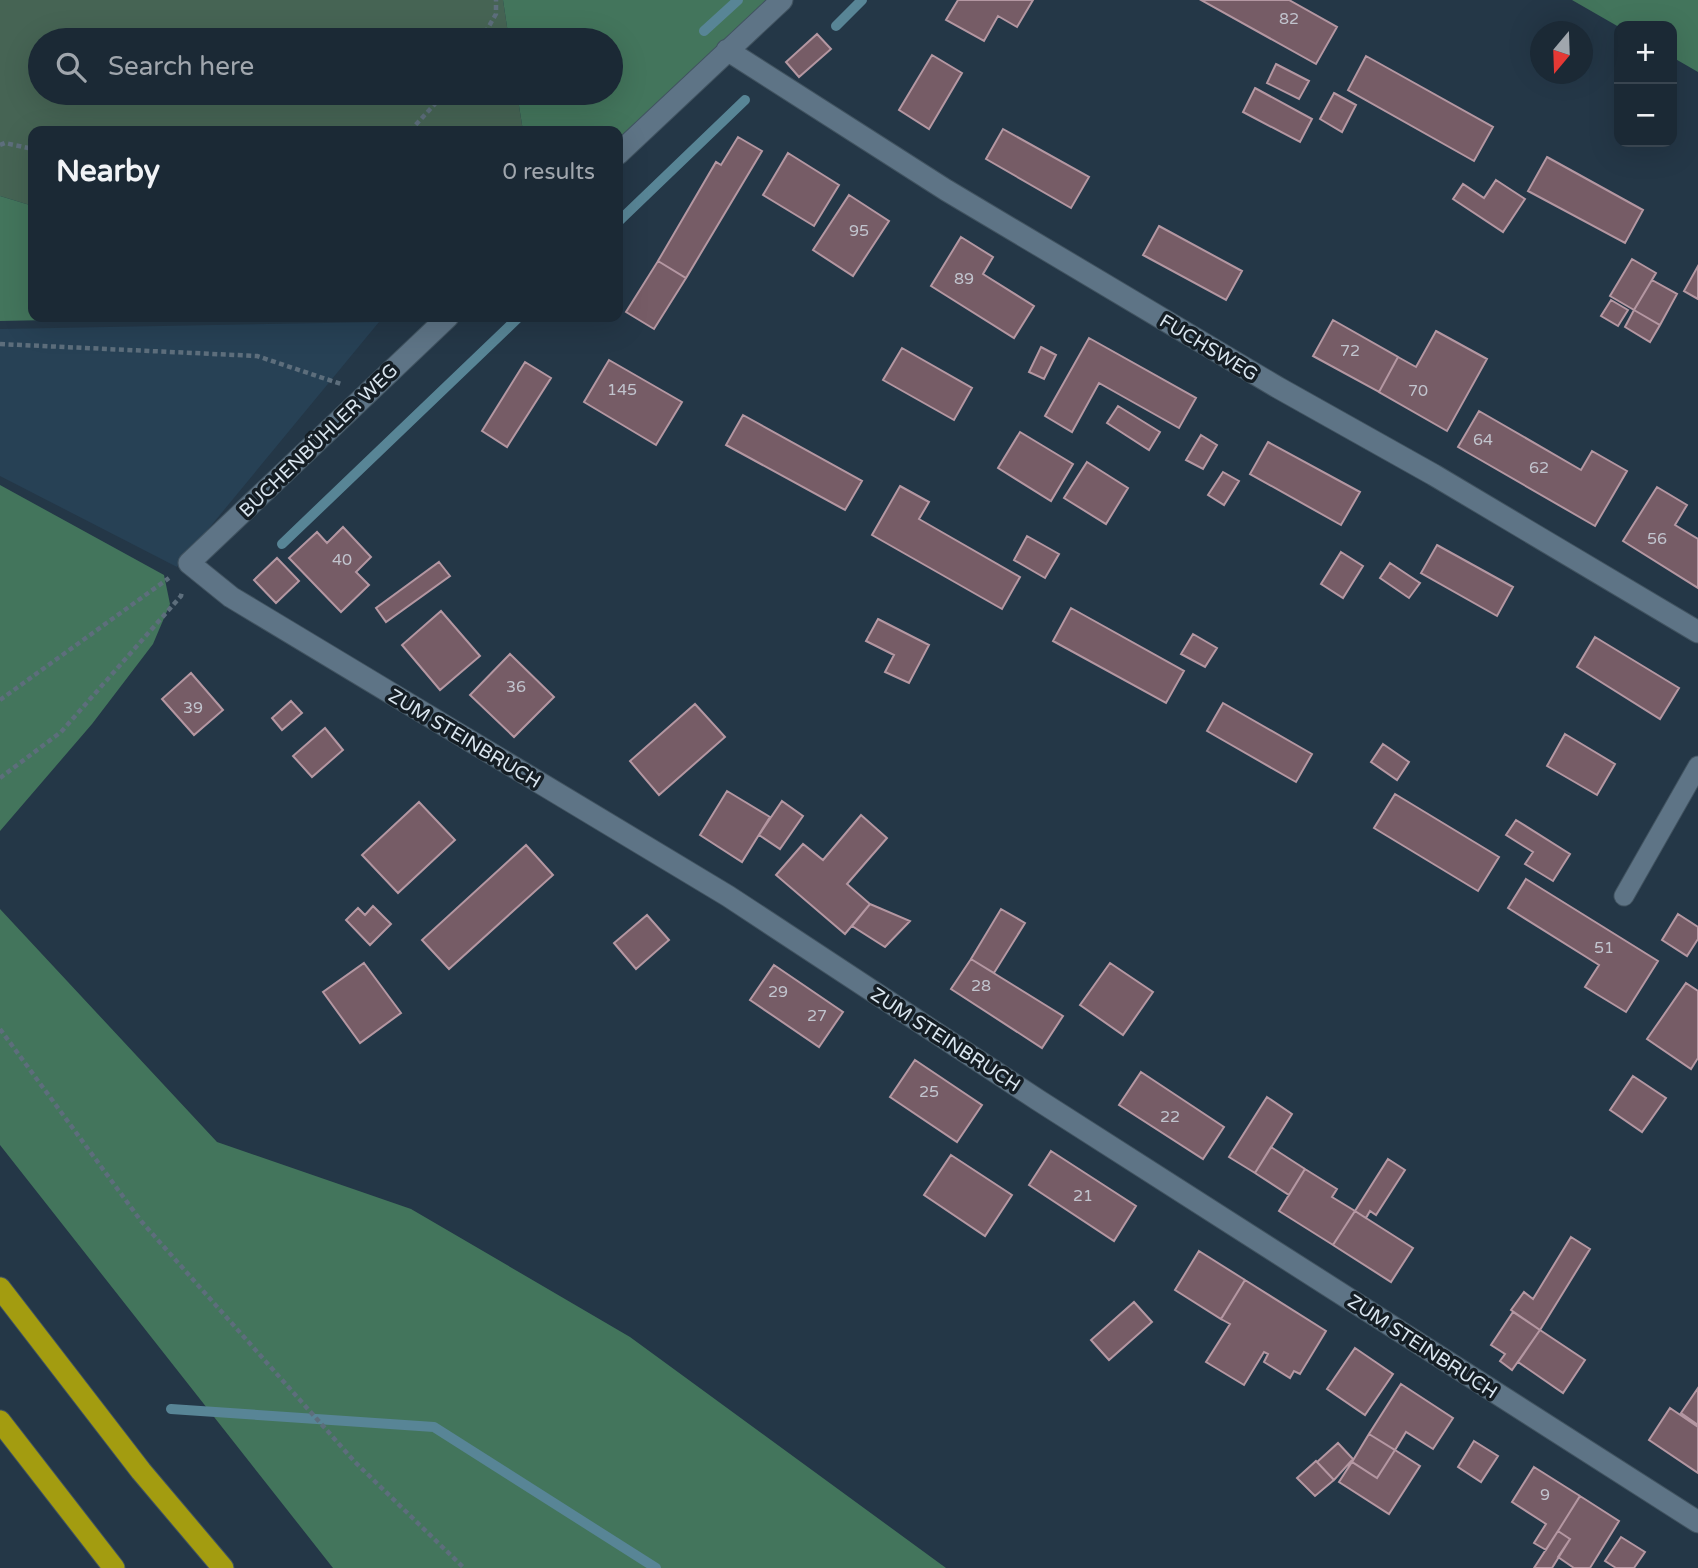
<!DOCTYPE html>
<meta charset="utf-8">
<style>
body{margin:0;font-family:"Varela Round",sans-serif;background:#24313d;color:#f1f3f6}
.controls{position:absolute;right:21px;top:21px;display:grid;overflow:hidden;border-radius:14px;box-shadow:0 7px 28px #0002}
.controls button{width:63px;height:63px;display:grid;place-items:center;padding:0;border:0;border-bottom:2px solid #394550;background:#1b2935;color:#f1f3f6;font:35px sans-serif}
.compass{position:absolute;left:1530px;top:21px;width:63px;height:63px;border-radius:50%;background:#1b2935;box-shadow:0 7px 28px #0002;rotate:199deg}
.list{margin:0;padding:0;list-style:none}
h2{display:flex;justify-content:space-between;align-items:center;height:91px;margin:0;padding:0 28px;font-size:30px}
h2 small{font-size:23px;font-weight:400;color:#a0a6ad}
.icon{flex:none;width:38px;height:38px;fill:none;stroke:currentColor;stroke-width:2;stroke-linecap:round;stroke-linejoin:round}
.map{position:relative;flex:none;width:1698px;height:1568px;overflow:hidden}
.search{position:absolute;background:#1b2935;box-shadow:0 7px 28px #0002;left:28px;top:28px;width:595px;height:77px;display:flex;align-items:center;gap:18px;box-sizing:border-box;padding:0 24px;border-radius:38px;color:#a0a6ad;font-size:26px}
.panel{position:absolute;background:#1b2935;box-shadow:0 7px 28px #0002;left:28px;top:126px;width:595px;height:196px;border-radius:14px}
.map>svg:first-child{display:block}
</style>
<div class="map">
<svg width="1698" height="1568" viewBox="0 0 1698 1568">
<rect width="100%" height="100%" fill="#243747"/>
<!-- built -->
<path fill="#274155" d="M379 322 177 567 0 476V329Z"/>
<!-- green -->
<path fill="#466454" d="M0 0H503L509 40H40V93H517L523 131H33V206L0 196Z"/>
<!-- forest -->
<path fill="#43755c" d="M503 0H773L618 146V131H523L517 93H611V40H509Z
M1572 0H1698V72L1672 57V26L1619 27Z
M0 196 33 206V317H197L0 321Z
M0 485 164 575 170 604 153 644 92 724 0 831Z
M0 909 217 1142 411 1209 630 1337 946 1568H333L0 1145Z"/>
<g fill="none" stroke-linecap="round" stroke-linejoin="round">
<!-- stream -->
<path stroke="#588596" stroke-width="10" d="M836 26 862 0
M704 31 738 0
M618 222 745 100
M282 544 519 317
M171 1409 434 1427 656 1568"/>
</g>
<!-- building -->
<path fill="#765c66" stroke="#b497a2" stroke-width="2" d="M958 0H1033L1017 27 998 16 984 41 946 20Z
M1201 0H1289L1337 27 1316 64Z
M817 34 831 49 799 77 786 62Z
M932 55 962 73 929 129 899 110Z
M1366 56 1493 127 1474 161 1348 90Z
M1276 64 1309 81 1299 99 1267 83Z
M1255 88 1312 119 1300 142 1243 112Z
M1334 93 1356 105 1342 132 1320 119Z
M1003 129 1089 177 1071 208 986 159Z
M738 137 762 151 686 278 658 261 716 162 721 165Z
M788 153 839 185 814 226 763 195Z
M1547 157 1643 210 1625 243 1528 191Z
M1496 180 1525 199 1503 232 1453 199 1463 184 1484 198Z
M849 195 889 221 853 276 813 250Z
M1159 226 1242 271 1226 300 1143 255Z
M961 237 993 257 983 274 1034 306 1014 338 931 286Z
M1632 259 1656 273 1634 310 1610 296Z
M658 261 686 278 654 329 626 312Z
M1698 266V299L1684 291Z
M1652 280 1677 294 1660 325 1634 310Z
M1611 300 1628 310 1618 326 1601 316Z
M1634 310 1660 325 1650 342 1625 327Z
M1333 320 1398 357 1379 392 1313 356Z
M1436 331 1487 359 1447 431 1379 392 1398 357 1416 367Z
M1089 338 1196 398 1179 428 1099 383 1072 432 1045 416Z
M1041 347 1056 355 1044 379 1029 372Z
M902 348 972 388 954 420 883 380Z
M609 360 682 402 656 445 584 402Z
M525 362 551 378 507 447 482 431Z
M1118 406 1160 432 1149 450 1107 423Z
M1479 411 1581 470 1592 451 1627 471 1595 526 1458 447Z
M743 415 862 481 845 510 726 445Z
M1020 432 1073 464 1051 501 998 468Z
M1201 435 1217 445 1203 469 1186 460Z
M1268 442 1360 492 1341 525 1250 474Z
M1087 462 1128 488 1106 524 1064 498Z
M1223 472 1239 481 1224 505 1208 495Z
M900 486 929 502 919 519 1020 577 1002 609 872 535Z
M1657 487 1687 505 1675 525 1698 539V588L1623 541Z
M343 527 371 557 356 572 369 585 341 612 289 558 317 532 327 543Z
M1027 536 1059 554 1045 578 1014 560Z
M1437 545 1513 587 1497 616 1421 573Z
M1341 552 1363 566 1343 598 1321 584Z
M277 558 299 581 276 603 254 580Z
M439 562 450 576 386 622 376 608Z
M1390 563 1420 583 1409 598 1380 578Z
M1071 608 1184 671 1166 703 1053 641Z
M441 611 480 656 440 690 402 645Z
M878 619 929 645 909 683 885 672 894 655 866 641Z
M1193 634 1217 648 1205 667 1181 654Z
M1595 637 1679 688 1660 719 1577 667Z
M510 654 554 697 514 737 470 695Z
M191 673 223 710 194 735 162 699Z
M291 701 302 713 282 730 272 718Z
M1223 703 1312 754 1296 782 1207 731Z
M695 704 725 737 659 795 630 761Z
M325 728 343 750 312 777 293 756Z
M1565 734 1615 764 1597 795 1547 766Z
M1383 744 1409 762 1397 780 1371 762Z
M727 791 770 817 742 862 700 835Z
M1395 794 1499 857 1478 891 1374 828Z
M782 801 803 816 780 849 759 835Z
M419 802 455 840 398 893 362 855Z
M861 815 887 838 847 884 870 904 845 934 776 875 803 844 823 860Z
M1516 820 1570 854 1553 881 1525 864 1533 852 1506 835Z
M526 845 553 875 449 969 422 940Z
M1526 879 1658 961 1626 1012 1585 987 1599 965 1508 908Z
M870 904 910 921 885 947 852 926Z
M373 906 391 924 370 945 346 920 358 908 365 915Z
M1001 909 1025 923 994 973 971 959Z
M1678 914 1698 927V939L1687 956 1662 940Z
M647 915 669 940 636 969 614 943Z
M971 959 1063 1016 1042 1048 951 989Z
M364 963 401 1013 360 1043 323 992Z
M1110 963 1153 992 1123 1035 1080 1005Z
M774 965 843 1012 819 1047 750 1000Z
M1686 983 1698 991V1058L1691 1069 1647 1039Z
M915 1060 982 1105 957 1142 890 1097Z
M1141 1072 1224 1127 1203 1159 1119 1105Z
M1633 1076 1666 1098 1642 1132 1610 1110Z
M1267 1097 1292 1114 1255 1173 1229 1157Z
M1271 1147 1305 1169 1289 1195 1255 1173Z
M1051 1151 1136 1206 1114 1241 1029 1185Z
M951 1155 1012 1195 985 1236 924 1195Z
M1388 1159 1405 1170 1376 1215 1370 1211 1366 1218 1355 1211Z
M1305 1169 1337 1189 1332 1197 1355 1211 1333 1245 1279 1211Z
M1355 1211 1413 1248 1391 1282 1333 1245Z
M1571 1237 1590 1249 1540 1330 1511 1310 1524 1292 1533 1299Z
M1199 1251 1245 1280 1221 1319 1175 1290Z
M1245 1280 1326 1331 1300 1374 1294 1371 1290 1378 1264 1362 1268 1354 1264 1352 1244 1385 1206 1362 1230 1324 1221 1319Z
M1134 1302 1152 1322 1109 1360 1091 1340Z
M1513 1312 1540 1330 1512 1370 1500 1361 1505 1354 1491 1345Z
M1540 1330 1585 1360 1563 1393 1518 1362Z
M1355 1348 1393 1374 1365 1415 1327 1389Z
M1401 1384 1453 1418 1433 1449 1406 1432 1395 1450 1369 1434Z
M1698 1388V1425L1681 1413Z
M1670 1408 1698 1427V1473L1649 1440Z
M1369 1434 1395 1450 1377 1478 1352 1462Z
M1474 1441 1498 1456 1481 1482 1458 1467Z
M1338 1443 1353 1459 1334 1480 1317 1462Z
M1395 1450 1420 1466 1389 1514 1339 1482 1352 1462 1377 1478Z
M1316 1461 1334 1480 1315 1496 1297 1478Z
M1534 1467 1580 1496 1546 1550 1534 1543 1546 1524 1512 1502Z
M1580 1496 1619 1521 1590 1568H1574L1558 1557 1570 1539 1558 1531Z
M1558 1531 1570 1539 1552 1568H1534Z
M1621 1537 1645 1552 1634 1568H1616L1605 1561Z"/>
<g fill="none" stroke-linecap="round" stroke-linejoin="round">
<defs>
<path id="service" d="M1624 896 1698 766"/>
<path id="minor" d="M727 50 946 190 1277 387 1434 475 1698 632
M618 154 782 0
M448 317 189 563 231 597 728 896 1038 1100 1698 1522"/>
<path id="motorway" d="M0 1288 141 1471 223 1568
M0 1421 114 1568"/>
</defs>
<!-- service casing -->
<use href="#service" stroke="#415360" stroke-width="21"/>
<!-- minor casing -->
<use href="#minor" stroke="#415360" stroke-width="23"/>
<!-- motorway casing -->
<use href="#motorway" stroke="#415360" stroke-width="23"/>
<!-- path -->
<path stroke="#5d6e7c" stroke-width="4.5" stroke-dasharray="5 3.5" stroke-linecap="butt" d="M481 40 496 14V0
M410 131 445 93
M0 145 5 143 33 149
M0 344 257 356 341 384
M0 700 169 578
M0 778 61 732 181 596 182 591
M0 1029 141 1221 355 1462 464 1568"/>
<!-- service -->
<use href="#service" stroke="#5e7486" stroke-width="19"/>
<!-- minor -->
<use href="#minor" stroke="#5e7486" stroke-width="21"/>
<!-- motorway -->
<use href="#motorway" stroke="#a39c10" stroke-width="21"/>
</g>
<g text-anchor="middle" stroke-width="7" stroke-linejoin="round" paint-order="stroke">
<!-- number labels -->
<g font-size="16" fill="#c1c4ce">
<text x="1289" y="24">82</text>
<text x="859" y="236">95</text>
<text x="964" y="284">89</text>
<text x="1350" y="356">72</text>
<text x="622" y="395">145</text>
<text x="1418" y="396">70</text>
<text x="1483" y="445">64</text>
<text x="1539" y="473">62</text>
<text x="1657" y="544">56</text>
<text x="342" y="565">40</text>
<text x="516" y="692">36</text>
<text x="193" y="713">39</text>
<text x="1604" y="953">51</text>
<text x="981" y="991">28</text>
<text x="778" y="997">29</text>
<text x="817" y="1021">27</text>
<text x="929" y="1097">25</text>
<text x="1170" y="1122">22</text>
<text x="1083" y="1201">21</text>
<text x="1545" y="1500">9</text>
</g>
<!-- street labels -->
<g font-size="19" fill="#dae6f0" stroke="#151e25">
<text transform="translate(1209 347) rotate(31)" y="7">FUCHSWEG</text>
<text transform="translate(318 440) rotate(-44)" y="7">BUCHENBÜHLER WEG</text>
<text transform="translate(465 738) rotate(31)" y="7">ZUM STEINBRUCH</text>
<text transform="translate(946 1039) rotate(33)" y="7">ZUM STEINBRUCH</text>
<text transform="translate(1423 1346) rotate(33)" y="7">ZUM STEINBRUCH</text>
</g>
</g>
</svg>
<div class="controls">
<button>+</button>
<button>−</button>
</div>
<svg class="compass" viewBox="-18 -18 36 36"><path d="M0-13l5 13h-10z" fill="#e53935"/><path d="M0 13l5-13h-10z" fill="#a0a6ad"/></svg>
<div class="search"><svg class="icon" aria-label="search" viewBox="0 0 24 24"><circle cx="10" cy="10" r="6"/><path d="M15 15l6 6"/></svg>Search here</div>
<section class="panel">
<h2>Nearby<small>0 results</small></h2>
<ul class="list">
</ul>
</section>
</div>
